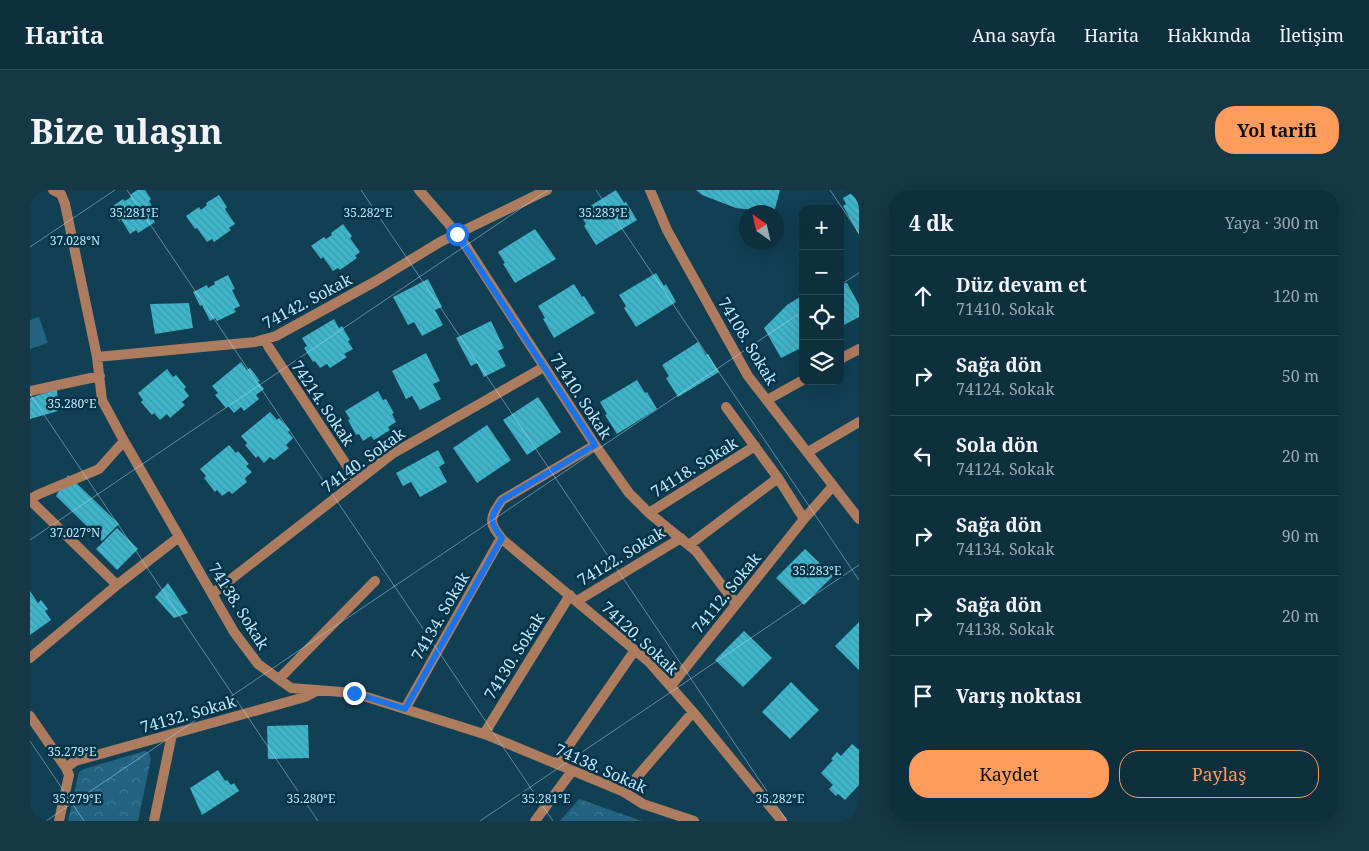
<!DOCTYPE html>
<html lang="tr">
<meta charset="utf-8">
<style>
body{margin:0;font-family:"Noto Serif",serif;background:#163745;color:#f1f3f6}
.controls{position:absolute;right:15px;top:15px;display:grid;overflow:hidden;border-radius:10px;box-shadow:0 5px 20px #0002}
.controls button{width:45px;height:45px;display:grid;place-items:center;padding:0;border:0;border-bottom:1px solid #2d4a58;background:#0d2f3e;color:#f1f3f6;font:25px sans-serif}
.compass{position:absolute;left:709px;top:15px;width:45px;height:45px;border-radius:50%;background:#0d2f3e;box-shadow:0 5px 20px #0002;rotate:326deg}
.stop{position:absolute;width:15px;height:15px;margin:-11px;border:4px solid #1a73e8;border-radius:50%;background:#fff}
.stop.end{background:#1a73e8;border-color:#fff;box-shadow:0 1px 5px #0008}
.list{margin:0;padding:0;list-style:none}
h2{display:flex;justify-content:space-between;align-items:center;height:65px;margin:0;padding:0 20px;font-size:21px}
h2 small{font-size:16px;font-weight:400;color:#9aa9b0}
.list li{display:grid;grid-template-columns:32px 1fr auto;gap:15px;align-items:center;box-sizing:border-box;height:80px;padding:0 20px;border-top:1px solid #2d4a58}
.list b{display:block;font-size:19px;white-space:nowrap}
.list p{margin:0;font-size:16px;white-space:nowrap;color:#9aa9b0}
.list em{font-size:16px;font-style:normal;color:#9aa9b0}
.actions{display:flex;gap:10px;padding:15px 20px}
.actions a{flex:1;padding:11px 0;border:1px solid #ff9b5b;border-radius:20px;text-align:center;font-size:18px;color:#ff9b5b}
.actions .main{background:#ff9b5b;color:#111}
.icon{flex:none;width:28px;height:28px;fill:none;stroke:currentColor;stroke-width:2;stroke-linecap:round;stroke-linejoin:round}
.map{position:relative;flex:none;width:829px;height:631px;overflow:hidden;border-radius:20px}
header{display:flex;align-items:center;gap:30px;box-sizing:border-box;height:70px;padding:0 25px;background:#0d2f3e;border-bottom:1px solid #2d4a58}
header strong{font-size:24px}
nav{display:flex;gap:28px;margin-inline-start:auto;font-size:18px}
.intro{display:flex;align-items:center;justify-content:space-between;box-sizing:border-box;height:120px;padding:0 30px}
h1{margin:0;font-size:35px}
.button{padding:12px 22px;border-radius:20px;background:#ff9b5b;color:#111;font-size:18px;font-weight:700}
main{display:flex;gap:30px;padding:0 30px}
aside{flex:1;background:#0d2f3e;border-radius:20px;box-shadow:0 5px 20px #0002}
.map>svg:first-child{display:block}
</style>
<header>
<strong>Harita</strong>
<nav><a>Ana sayfa</a><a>Harita</a><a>Hakkında</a><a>İletişim</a></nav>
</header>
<div class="intro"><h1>Bize ulaşın</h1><a class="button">Yol tarifi</a></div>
<main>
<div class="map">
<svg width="829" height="631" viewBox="0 0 829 631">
<defs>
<pattern id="forest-crowns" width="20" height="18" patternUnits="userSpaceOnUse" patternTransform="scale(1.25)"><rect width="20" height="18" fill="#216381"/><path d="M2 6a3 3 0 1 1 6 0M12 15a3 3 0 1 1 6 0" fill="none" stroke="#3f7994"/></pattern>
<pattern id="building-back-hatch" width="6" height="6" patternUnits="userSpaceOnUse" patternTransform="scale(1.25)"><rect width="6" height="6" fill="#3eb5ca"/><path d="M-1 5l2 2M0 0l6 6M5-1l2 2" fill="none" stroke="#3d99aa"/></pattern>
</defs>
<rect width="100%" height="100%" fill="#113f53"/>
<!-- forest -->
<path fill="url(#forest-crowns)" d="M115 561 119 563 121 569 108 631H38L49 582 54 579Z
M549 609 612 631H530Z"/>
<!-- pitch -->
<path fill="#216381" d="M9 127 18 153 0 159V130Z"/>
<!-- building -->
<path fill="url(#building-back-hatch)" d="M107 0H115L121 9 119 11 128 26 123 29 125 32 108 43 106 40 100 44 91 29 89 31 80 18 93 9 95 11 101 7 100 5Z
M586 0 594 13 596 12 607 30 566 55 554 36 556 34 549 23Z
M666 0H750L745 19 732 21 706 18 672 5Z
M827 0H829V45L813 16 816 14 813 8Z
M189 5 197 17 195 19 205 34 199 38 201 40 184 52 182 49 177 52 167 38 165 39 156 26 169 17 171 20 177 15 176 13Z
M313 34 322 46 320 48 330 62 325 66 327 68 310 80 308 78 303 81 293 67 291 69 281 56 294 47 296 49 302 45 301 43Z
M505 39 526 69 485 93 473 74 475 73 468 62Z
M626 83 634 96 636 94 646 112 606 137 594 118 596 116 589 105Z
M198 85 205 99 202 100 210 116 204 119 206 122 187 131 185 128 180 131 172 115 170 116 163 102 177 95 178 98 185 94 184 92Z
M398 89 412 117 405 120 413 135 392 146 384 132 378 135 363 107Z
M817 93 829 115V127L810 137V94Z
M544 94 552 107 554 106 565 123 524 148 513 129 515 128 508 116Z
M773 105V157L751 168 734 138 757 115Z
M159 113 163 138 125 144 120 114Z
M304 129 309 138 312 136 320 150 318 151 323 159 314 164 317 167 300 178 297 174 290 178 285 171 283 172 274 158 277 156 272 148Z
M461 131 474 158 468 161 476 176 454 187 447 173 441 176 426 148Z
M668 152 676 165 678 164 689 182 648 207 636 188 639 186 632 175Z
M396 163 410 191 403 194 411 209 390 220 382 206 376 209 362 181Z
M211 172 217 180 220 178 230 191 228 192 234 199 226 205 229 209 214 221 211 217 204 223 198 216 196 218 185 205 188 203 182 196Z
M137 179 143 187 146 185 156 197 154 199 159 206 152 212 155 215 140 228 137 224 130 230 124 223 122 225 111 212 113 210 108 203Z
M607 190 615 203 617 202 627 219 587 244 575 225 577 224 570 212Z
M27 199 28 221 0 229V208Z
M348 201 353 210 356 209 364 223 362 224 366 232 358 237 360 240 344 250 341 246 333 251 329 244 326 245 318 230 320 229 315 221Z
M508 207 531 242 497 265 473 230Z
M240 222 247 230 249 228 260 240 258 242 263 248 256 255 259 258 244 270 240 267 234 273 228 266 226 268 215 255 217 253 211 246Z
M457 235 481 270 447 293 423 258Z
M199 255 206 263 208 261 219 274 216 276 222 282 215 288 217 292 202 304 199 301 192 306 187 300 185 302 174 288 176 286 170 279Z
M408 260 415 273 409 277 417 292 390 307 381 292 373 296 366 283Z
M38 285 89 334 72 351 26 306Z
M87 338 108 359 87 380 66 359Z
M775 359 803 386 774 415 746 388Z
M138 393 158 423 144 428 125 407Z
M0 401 8 413 11 410 18 419 15 421 21 430 0 445Z
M829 432V480L805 456Z
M714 441 742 468 713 497 685 470Z
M761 492 789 520 760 549 732 522Z
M278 535 279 568 238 569 237 536Z
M822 554 829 560V595L815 610 808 604 806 606 799 599 803 595 791 583 803 570 801 569 807 562 811 566Z
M188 580 195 591 197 590 201 595 204 593 209 601 172 625 160 598Z"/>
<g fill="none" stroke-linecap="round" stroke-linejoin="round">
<!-- minor -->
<path stroke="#ad7b5e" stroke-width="10" d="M23 0 31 4 35 14 67 167 72 210 94 251 204 442 228 474 261 498 324 503 457 545 594 602 613 614 664 631
M389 0 417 32 436 56 565 255 599 303 619 323 666 361 706 414
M620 0 637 40 718 186 829 329
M236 150 238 156 327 291
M67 167 225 152 246 146 346 91 410 52 517 0
M810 169 829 159
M0 201 70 186
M737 210 773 190
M696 217 748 288 774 329
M565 255 472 310C459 329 458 332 473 350L619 472 663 522 752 631
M778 262 829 232
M0 310 87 395
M0 310 7 305 69 279 94 251
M619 323 725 256
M659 355 748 288
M182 404 362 264 514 177
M547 411 651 348
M0 468 87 395 149 347
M249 489 345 391
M641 496 774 329 803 296
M375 519 471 348
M0 526 36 578 39 585 29 631
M454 544 540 405
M526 574 605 460
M36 578 45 571 275 507 288 500
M594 602 663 522
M124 631 142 544
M505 631 542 581"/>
</g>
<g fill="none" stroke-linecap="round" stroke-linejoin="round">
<!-- route -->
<path stroke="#1a73e8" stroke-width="6" d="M324 503 375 519 472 348C458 331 460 327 472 310L565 255 427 44"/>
</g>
<!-- ticks -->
<path fill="none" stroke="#c1e7fc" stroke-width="1" stroke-opacity="0.45" d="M97 0 523 631M331 0 757 631M566 0 829 390M800 0 829 43M0 57 85 0M810 95 829 83M0 204 288 631M0 350 518 0M0 551 54 631M16 631 773 121M450 631 829 375"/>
<g text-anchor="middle" stroke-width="5" stroke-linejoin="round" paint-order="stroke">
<!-- street labels -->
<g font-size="16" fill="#c1e7fc" stroke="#043448">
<text transform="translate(277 111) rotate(-28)" y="6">74142. Sokak</text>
<text transform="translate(718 151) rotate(59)" y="6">74108. Sokak</text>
<text transform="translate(551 206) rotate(57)" y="6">71410. Sokak</text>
<text transform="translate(293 213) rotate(56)" y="6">74214. Sokak</text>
<text transform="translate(333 270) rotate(-36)" y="6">74140. Sokak</text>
<text transform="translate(664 277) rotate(-32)" y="6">74118. Sokak</text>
<text transform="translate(591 366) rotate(-31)" y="6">74122. Sokak</text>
<text transform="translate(696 403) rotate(-51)" y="6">74112. Sokak</text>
<text transform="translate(209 416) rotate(58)" y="6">74138. Sokak</text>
<text transform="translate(410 426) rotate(-60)" y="6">74134. Sokak</text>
<text transform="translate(610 448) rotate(43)" y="6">74120. Sokak</text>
<text transform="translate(484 466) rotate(-58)" y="6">74130. Sokak</text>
<text transform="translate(158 524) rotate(-16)" y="6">74132. Sokak</text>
<text transform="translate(571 578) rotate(24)" y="6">74138. Sokak</text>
</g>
</g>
<g font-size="12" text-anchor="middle" fill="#c1e7fc" stroke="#043448" stroke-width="5" stroke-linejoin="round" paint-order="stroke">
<text x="104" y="27">35.281°E</text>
<text x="338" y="27">35.282°E</text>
<text x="573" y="27">35.283°E</text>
<text x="45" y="55">37.028°N</text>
<text x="42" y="218">35.280°E</text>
<text x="45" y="347">37.027°N</text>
<text x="787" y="385">35.283°E</text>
<text x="42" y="566">35.279°E</text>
<text x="47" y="613">35.279°E</text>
<text x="281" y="613">35.280°E</text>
<text x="516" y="613">35.281°E</text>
<text x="750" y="613">35.282°E</text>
</g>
</svg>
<div class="controls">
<button>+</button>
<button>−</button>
<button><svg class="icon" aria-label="locate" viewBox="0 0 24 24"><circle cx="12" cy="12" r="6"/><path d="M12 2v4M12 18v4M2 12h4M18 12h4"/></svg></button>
<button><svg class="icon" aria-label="layers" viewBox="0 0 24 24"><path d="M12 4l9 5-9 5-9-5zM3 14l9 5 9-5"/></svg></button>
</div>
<svg class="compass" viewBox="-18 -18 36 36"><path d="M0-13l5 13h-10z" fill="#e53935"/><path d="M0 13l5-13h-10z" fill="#9aa9b0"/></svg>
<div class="stop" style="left:427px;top:44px"></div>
<div class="stop end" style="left:324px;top:503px"></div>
</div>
<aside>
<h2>4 dk<small>Yaya · 300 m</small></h2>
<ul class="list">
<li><svg class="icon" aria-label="ahead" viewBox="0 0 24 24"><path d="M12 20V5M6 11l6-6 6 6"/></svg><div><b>Düz devam et</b><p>71410. Sokak</p></div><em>120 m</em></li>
<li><svg class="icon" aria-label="right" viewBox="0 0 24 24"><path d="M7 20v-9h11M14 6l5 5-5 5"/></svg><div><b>Sağa dön</b><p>74124. Sokak</p></div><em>50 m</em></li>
<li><svg class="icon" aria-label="left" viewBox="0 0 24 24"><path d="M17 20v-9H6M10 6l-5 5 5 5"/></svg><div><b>Sola dön</b><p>74124. Sokak</p></div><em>20 m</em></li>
<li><svg class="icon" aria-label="right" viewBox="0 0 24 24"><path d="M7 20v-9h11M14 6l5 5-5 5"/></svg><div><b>Sağa dön</b><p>74134. Sokak</p></div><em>90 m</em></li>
<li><svg class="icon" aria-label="right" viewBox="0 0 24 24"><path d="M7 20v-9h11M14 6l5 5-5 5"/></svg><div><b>Sağa dön</b><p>74138. Sokak</p></div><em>20 m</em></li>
<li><svg class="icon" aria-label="arrive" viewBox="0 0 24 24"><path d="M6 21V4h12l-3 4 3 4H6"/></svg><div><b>Varış noktası</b></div></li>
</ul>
<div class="actions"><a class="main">Kaydet</a><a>Paylaş</a></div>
</aside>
</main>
